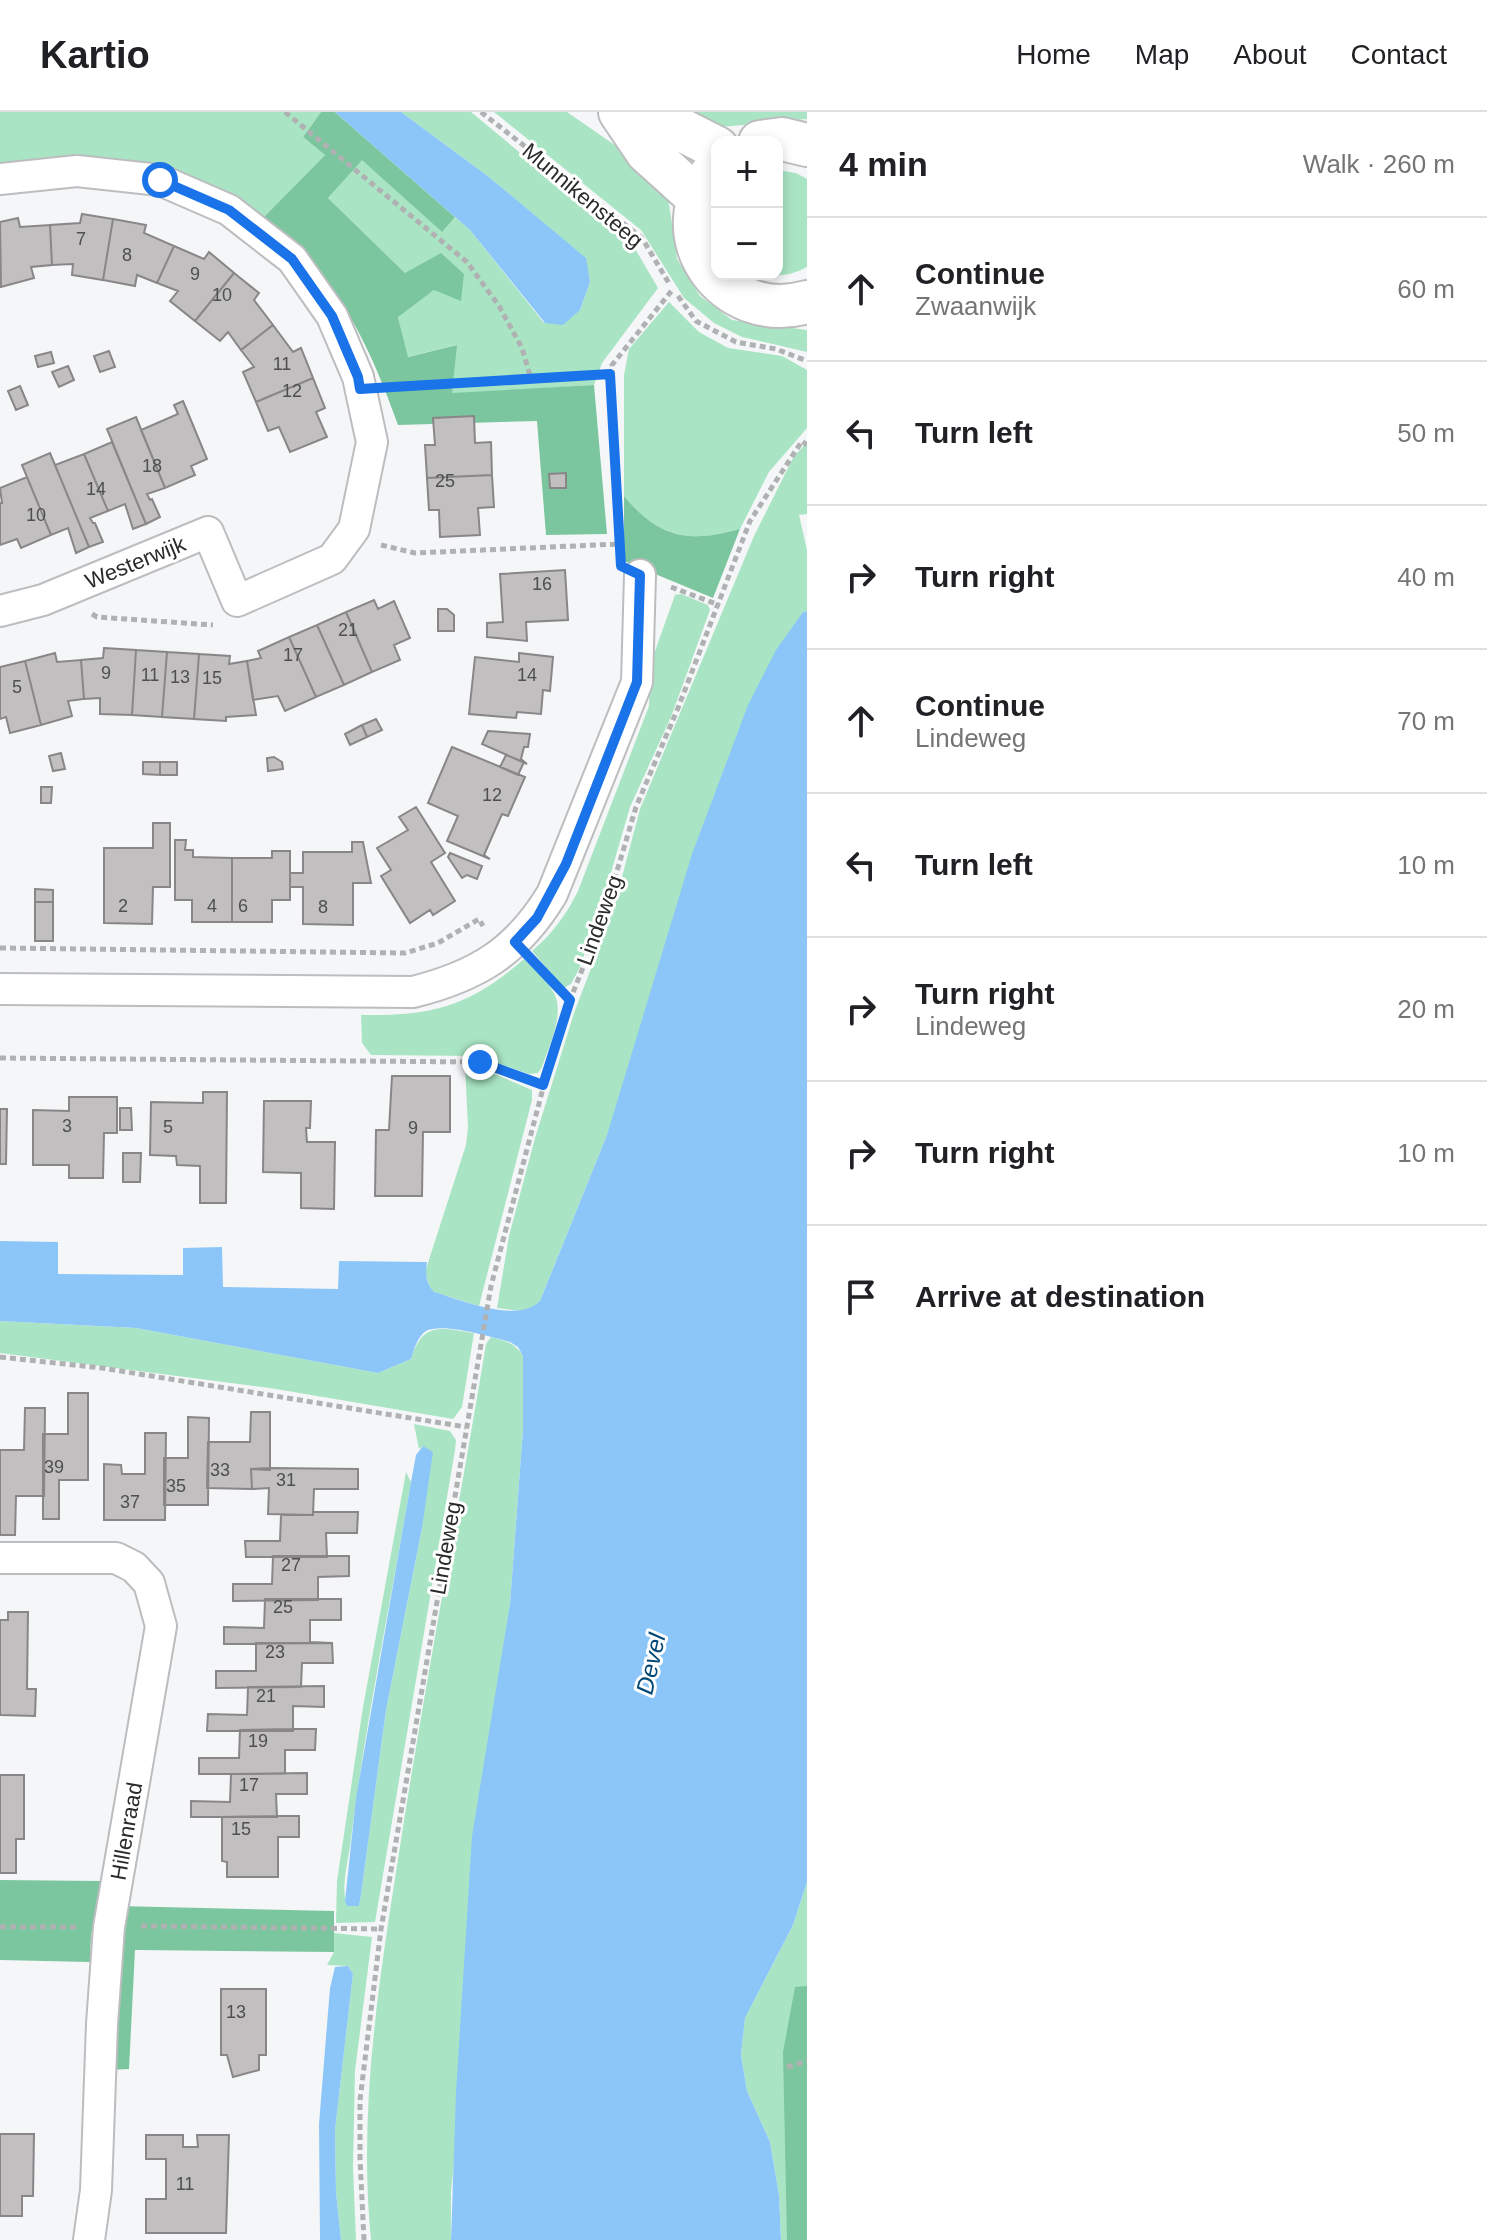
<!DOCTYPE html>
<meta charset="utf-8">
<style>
body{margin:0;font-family:Arial,sans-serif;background:#f6f6f6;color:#202124}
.controls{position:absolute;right:24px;top:24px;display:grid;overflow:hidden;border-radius:16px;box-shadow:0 4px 12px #0003}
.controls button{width:72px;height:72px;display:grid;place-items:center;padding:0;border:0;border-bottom:2px solid #e0e0e0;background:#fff;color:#202124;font:40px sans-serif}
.stop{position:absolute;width:24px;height:24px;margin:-18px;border:6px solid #1a73e8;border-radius:50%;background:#fff}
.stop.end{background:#1a73e8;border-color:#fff;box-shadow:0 2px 8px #0008}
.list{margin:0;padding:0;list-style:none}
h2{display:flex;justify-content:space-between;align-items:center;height:104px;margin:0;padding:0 32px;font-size:34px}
h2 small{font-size:26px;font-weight:400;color:#757577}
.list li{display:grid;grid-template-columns:52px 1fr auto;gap:24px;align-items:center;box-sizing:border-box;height:144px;padding:0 32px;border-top:2px solid #e0e0e0}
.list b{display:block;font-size:30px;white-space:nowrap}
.list p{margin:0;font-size:26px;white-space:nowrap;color:#757577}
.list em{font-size:26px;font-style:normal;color:#757577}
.icon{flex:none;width:44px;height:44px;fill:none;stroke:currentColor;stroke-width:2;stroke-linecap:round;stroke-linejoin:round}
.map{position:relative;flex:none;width:807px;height:2128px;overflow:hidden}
header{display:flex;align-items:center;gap:48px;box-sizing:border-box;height:112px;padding:0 40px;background:#fff;border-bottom:2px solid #e0e0e0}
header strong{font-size:38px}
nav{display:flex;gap:44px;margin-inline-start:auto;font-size:28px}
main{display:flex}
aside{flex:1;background:#fff}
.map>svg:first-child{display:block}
</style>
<header>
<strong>Kartio</strong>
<nav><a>Home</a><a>Map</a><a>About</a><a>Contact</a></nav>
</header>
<main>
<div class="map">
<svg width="807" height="2128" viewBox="0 0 807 2128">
<rect width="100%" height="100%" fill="#f5f6f8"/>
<!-- green -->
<path fill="#a9e5c4" d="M0 0H321L303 25 325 43 263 106 250 96 0 54Z
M401 0H471L634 135 658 176 602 251 594 273 451 282 456 233 407 245 398 204 434 178 405 161 328 86 362 47 441 119 455 105 470 118 544 211 580 198 590 170 585 146 489 65Z
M494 0H567L632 45 668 85 677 147 700 184 732 208 807 218V240L742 225 714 211 684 186 641 118Z
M675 0H807V7L721 15Z
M777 58 796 61 807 67V155C794 162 782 165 767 162H777Z
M669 190 699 220 728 236 782 244 807 258V316L769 360 740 417C689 431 660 427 624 384V263L629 237Z
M807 330V402L799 403 807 438V499L803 500 607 1023 540 1189C527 1202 514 1198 497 1196L509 1124 535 1026 574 901 613 799 640 697 754 424 793 346Z
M681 482 708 493 710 498 671 605 630 695 597 809 579 857 571 872 564 876 532 839C553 821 566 803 578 779L649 594 650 553 675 483Z
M524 847C533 857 547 868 554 881 565 902 549 934 542 955L538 961 529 962 476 944 371 943 362 931 361 903C433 904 470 894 524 847Z
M465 954 481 956 532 978V988L479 1194 434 1180 429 1174 425 1160 466 1033 468 1015Z
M0 1209 136 1216 378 1261 411 1247C423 1209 440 1216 474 1221L462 1295 453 1307 270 1276 0 1241Z
M491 1225C506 1229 515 1231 523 1244V1317L510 1492 451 2081V2128H371C358 1998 379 1869 399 1741 425 1571 458 1402 486 1232Z
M414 1312 450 1319 456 1328 455 1338 375 1810 336 1811 337 1769 363 1595 406 1360 411 1370C391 1489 366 1607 351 1727 349 1746 340 1776 347 1794H359L361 1783 386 1598 422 1416 423 1334 419 1337Z
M807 1770V2128H781L779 2083 770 2030 747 1979 741 1943 745 1906 793 1813Z
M334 1821 372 1825 355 1959 353 2055 356 2128H341L336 2080 335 2018 353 1862 348 1854 327 1853 334 1840Z"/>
<!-- forest -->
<path fill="#7bc69f" d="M321 0H335L455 105 442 120 362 48 328 86 405 161 441 141 464 162 461 189 434 178 398 205 408 245 457 233 452 281 594 273 607 422 546 423 537 309 398 313C379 260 355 201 317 159 301 140 281 124 263 106L325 43 303 25Z
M624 384C660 427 689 431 740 417L713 486 624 449Z
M0 1768 102 1769 91 1824 90 1850 0 1848Z
M118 1794 334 1799V1840L135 1838 129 1957 108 1958Z
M807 1874V2128H787L783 1940 795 1875Z"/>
<!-- water -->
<path fill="#8cc6f9" d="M335 0H401L489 65 586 146 590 170 580 198 563 213 545 211 470 118Z
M807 499V1770L793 1813 745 1906 741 1943 747 1979 770 2030 779 2083 781 2128H451L456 1980 472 1724 510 1492 523 1317V1244L518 1235 510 1230C492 1225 442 1210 426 1219 417 1225 414 1238 411 1247L378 1261 136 1216 0 1209V1129L58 1130V1162L183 1163V1136L222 1135 223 1175 338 1177 339 1149 427 1150C425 1162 426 1171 434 1180 462 1188 517 1212 540 1189L607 1023 692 742 748 593 776 538 803 500Z
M423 1334 433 1340 422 1416 386 1598 361 1783 359 1794H347L345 1789 356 1686 411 1370 416 1343Z
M348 1854 353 1862 335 2018 336 2080 341 2128H320L319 2012 330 1876 335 1855Z"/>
<!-- building -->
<path fill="#c1bfc0" stroke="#888687" stroke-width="2" d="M82 102 113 107 103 168 72 163 73 152 52 153 50 113 80 111Z
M18 106 20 115 50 113 52 153 31 155 34 166 1 175 0 110Z
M113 107 146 113 144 121 174 134 157 171 137 163 135 174 103 168Z
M174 134 204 147 209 140 234 161 195 209 170 189 178 179 157 171Z
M234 161 259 181 254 188 273 213 241 238 228 220 220 229 195 209Z
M273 213 293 240 301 236 313 266 256 290 243 260 254 255 241 238Z
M109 239 115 255 100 260 94 244Z
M51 240 54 251 38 255 35 244Z
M68 254 74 268 59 275 52 260Z
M313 266 325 296 316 300 327 325 290 340 279 315 268 319 256 290Z
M20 274 28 293 16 298 8 279Z
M183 289 207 347 191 354 195 363 165 376 141 318 178 302 174 293Z
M474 304 475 331 491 330 492 363 427 366 425 333H435L433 306Z
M136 305 165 376 147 382 150 388 152 387 160 405 146 412 107 317Z
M112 330 146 412 133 417 125 392 108 399 84 342Z
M50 341 89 435 76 441 68 416 51 423 22 353Z
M84 342 108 399 90 406 93 411H95L103 430 89 435 55 353Z
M566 361V376H550L549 362Z
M492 363 494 395 478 396 480 423 440 425 439 398H429L427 366Z
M27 365 51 423 21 436 17 427 0 433V391H2L0 376Z
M565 458 568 508 526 510 527 529 487 525V511L503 510 500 462Z
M374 488 378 497 394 489 410 526 394 533 400 548 372 560 346 500Z
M438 497H447L454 503V519H438Z
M346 500 372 560 344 573 317 513Z
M317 513 344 573 316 585 289 525Z
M289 525 316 585 285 599 278 584 253 588 247 549 261 546 258 539Z
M104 536 136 538 132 603 100 602V586L84 587 81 548 103 546Z
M136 538 167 540 162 605 132 603Z
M167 540 199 542 194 607 162 605Z
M55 541 57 550 81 548 84 587 68 589 72 604 41 613 25 549Z
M519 541 553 545 550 579 543 578 541 602 517 600 516 606 469 602 475 545 519 550Z
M199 542 230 544 229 552 247 549 256 603 226 605V609L194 607Z
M25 549 41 613 10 621 6 605 0 607V555Z
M376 607 382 618 367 625 362 613Z
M362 613 367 625 350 633 345 622Z
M488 619 530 622 528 635H524L521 647 527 652 482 632Z
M452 635 525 665 508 704 502 702 484 743 490 747 447 729 458 704 428 691Z
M61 641 65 657 53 659 49 644Z
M506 643 524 650 518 663 500 655Z
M274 645 282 650 283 657 268 659 267 646Z
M143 650H160V663L143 662Z
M160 650H177V663H160Z
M41 675H52L51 691H41Z
M416 695 445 741 431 750 455 789 433 803 430 798 410 811 381 764 391 758 377 736 408 718 399 705Z
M153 711H170V775H153L152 812 104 811V736H153Z
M175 728H186L185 738H193V745L232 746V810H192V788H175Z
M352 730H363L371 771H353V813L303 812V775H290V761H303V740H352Z
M272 739H290V788H272V810H232V746H272Z
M450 741 482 754 477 767 467 763 462 766 448 745Z
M35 777 53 778V790H35Z
M35 790H53V829H35Z
M392 964H450V1020H423L422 1084H375L376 1018H389Z
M203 980H227L226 1091H200V1054L177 1053 176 1044 150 1043 151 990 203 991Z
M69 985H117V1021H104L103 1066H69V1053H33V998L69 999Z
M264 989H311L310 1016H306L307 1030H335L334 1097 301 1096V1061L263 1060Z
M120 996H131L132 1018H120Z
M0 997H7L6 1052H0Z
M123 1041H141L140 1070H123Z
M68 1281H88V1368H59V1407H43V1322H68Z
M25 1296H45L44 1384H16L15 1423H0V1338H24Z
M251 1300H270V1358L251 1357 252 1377 207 1376 208 1330H250Z
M188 1305 209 1306 208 1393H164V1346H188Z
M145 1321H166L165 1408H104V1352L121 1353 122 1362H145Z
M271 1356 358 1357V1377H314L313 1403 268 1402 269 1376 252 1377 251 1357Z
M313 1400H358L357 1421H326L327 1445H246L245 1429H280L281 1403H313Z
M273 1444H349V1464L318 1465V1488L233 1489V1472H272Z
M265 1487H341V1508H310V1530L332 1531 224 1532V1515L264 1516Z
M8 1500H28L27 1577H36L35 1604 0 1603V1508H8Z
M256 1531H332L333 1551H302L301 1575 216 1576V1559H256Z
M324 1574V1595L293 1594V1619H207L208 1602 247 1603 248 1575Z
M293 1617H316L315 1638H285V1662H199V1646H239L240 1618Z
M307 1661V1682H276L277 1705H191V1689L230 1690 231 1662Z
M0 1663H24V1727H16V1761H0Z
M276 1704H299V1725H278V1765H227V1750L222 1749V1705Z
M221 1877H266V1943H259V1958L233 1965 227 1943H221Z
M0 2022H34L33 2084H22V2104H0Z
M146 2023H183V2035H198L197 2023H229L226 2121H146V2087H166V2047H146Z"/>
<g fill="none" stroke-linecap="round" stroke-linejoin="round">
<defs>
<path id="street" d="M0 67 77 59 160 68 229 98 292 147 332 204 358 265 372 330 354 417 332 447 237 489 208 420 43 488 0 499
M0 877 413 880C477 864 517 840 552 782L637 570 640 463
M0 1446H116L134 1455 149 1471 161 1514 109 1815 102 1912 96 2078 89 2128"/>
<path id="secondary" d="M620 0 647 40 699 87
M627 0 662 8 717 36
M760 30 782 27 807 33
M717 55C659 122 724 214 807 190"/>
</defs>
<!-- street casing -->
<use href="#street" stroke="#bcbdbf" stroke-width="34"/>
<!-- secondary casing -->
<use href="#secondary" stroke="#bcbdbf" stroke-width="46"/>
<!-- path -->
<path stroke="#b0b1b2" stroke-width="5" stroke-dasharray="6 4" stroke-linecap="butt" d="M285 0 467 150 499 194 522 236 531 267 610 262
M481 0 642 126 670 173
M678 184 696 209 736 230 776 237 807 249
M392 275 531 267
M381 433 415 441 619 432
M619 434 613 337 612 253 673 177
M671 475 719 493
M92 502 97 505 213 513
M0 836 405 841 438 831 479 807 483 814
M537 854 570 888
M0 946 480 950 543 973
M0 1245 102 1256 466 1315
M141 1814 381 1817
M0 1815H79
M787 1955 807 1949
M364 2128 360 2047V1988L381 1817 491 1174 552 942 570 888 604 803 636 695 678 596 750 409 802 329 807 333"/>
<!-- street -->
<use href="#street" stroke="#fff" stroke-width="30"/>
<!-- secondary -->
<use href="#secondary" stroke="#fff" stroke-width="42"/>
</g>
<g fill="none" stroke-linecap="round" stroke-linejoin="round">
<!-- route -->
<path stroke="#1a73e8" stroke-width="10" d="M160 68 229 98 292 147 332 204 358 265 360 277 610 262 621 454 640 463 637 570 566 752 537 806 515 830 570 888 543 973 480 950"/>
</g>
<g text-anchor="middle" stroke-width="6" stroke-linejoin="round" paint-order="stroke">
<!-- number labels -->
<g font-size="18" fill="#4f4f50">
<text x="81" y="133">7</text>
<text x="127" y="149">8</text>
<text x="195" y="168">9</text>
<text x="222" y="189">10</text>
<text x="282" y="258">11</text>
<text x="292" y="285">12</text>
<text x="152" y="360">18</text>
<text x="445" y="375">25</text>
<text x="96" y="383">14</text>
<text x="36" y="409">10</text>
<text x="542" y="478">16</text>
<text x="348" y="524">21</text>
<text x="293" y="549">17</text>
<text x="106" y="567">9</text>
<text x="150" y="569">11</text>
<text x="527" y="569">14</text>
<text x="180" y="571">13</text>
<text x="212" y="572">15</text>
<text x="17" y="581">5</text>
<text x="492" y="689">12</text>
<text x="123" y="800">2</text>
<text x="212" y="800">4</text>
<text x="243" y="800">6</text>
<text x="323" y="801">8</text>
<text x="67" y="1020">3</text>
<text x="168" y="1021">5</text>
<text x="413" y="1022">9</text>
<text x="54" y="1361">39</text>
<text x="220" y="1364">33</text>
<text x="286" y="1374">31</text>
<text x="176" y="1380">35</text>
<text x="130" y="1396">37</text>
<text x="291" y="1459">27</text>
<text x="283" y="1501">25</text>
<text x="275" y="1546">23</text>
<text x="266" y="1590">21</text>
<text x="258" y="1635">19</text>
<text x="249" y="1679">17</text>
<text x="241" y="1723">15</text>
<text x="236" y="1906">13</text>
<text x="185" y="2078">11</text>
</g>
<!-- street labels -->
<g font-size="22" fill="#292a2a" stroke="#fff">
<text transform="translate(583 83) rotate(40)" y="8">Munnikensteeg</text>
<text transform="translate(135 450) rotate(-22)" y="8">Westerwijk</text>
<text transform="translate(599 808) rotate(-70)" y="8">Lindeweg</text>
<text transform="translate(445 1436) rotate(-80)" y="8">Lindeweg</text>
<text transform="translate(126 1719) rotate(-80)" y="8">Hillenraad</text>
</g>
<!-- water labels -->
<g font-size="24" font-style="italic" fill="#004775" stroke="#fff">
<text transform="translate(651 1552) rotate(-77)" y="8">Devel</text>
</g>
</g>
</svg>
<div class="controls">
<button>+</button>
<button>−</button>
</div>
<div class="stop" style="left:160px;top:68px"></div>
<div class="stop end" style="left:480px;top:950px"></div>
</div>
<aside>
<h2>4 min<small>Walk · 260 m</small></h2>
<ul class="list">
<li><svg class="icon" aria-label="ahead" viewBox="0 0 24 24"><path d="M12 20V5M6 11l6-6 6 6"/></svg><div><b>Continue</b><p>Zwaanwijk</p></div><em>60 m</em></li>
<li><svg class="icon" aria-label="left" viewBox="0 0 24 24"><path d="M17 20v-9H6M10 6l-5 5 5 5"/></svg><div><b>Turn left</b></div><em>50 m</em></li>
<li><svg class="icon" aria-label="right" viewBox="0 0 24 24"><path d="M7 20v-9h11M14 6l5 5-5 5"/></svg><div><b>Turn right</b></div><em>40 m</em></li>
<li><svg class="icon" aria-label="ahead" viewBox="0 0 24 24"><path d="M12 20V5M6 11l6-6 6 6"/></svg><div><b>Continue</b><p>Lindeweg</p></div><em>70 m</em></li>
<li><svg class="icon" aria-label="left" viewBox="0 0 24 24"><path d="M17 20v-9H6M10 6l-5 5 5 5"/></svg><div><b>Turn left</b></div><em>10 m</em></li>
<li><svg class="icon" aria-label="right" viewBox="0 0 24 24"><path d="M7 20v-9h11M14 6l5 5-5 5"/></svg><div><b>Turn right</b><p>Lindeweg</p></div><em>20 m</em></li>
<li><svg class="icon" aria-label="right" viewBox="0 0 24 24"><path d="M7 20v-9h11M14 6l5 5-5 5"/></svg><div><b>Turn right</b></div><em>10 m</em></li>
<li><svg class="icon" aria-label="arrive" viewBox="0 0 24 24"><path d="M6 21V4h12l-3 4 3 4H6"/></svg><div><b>Arrive at destination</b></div></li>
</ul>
</aside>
</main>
